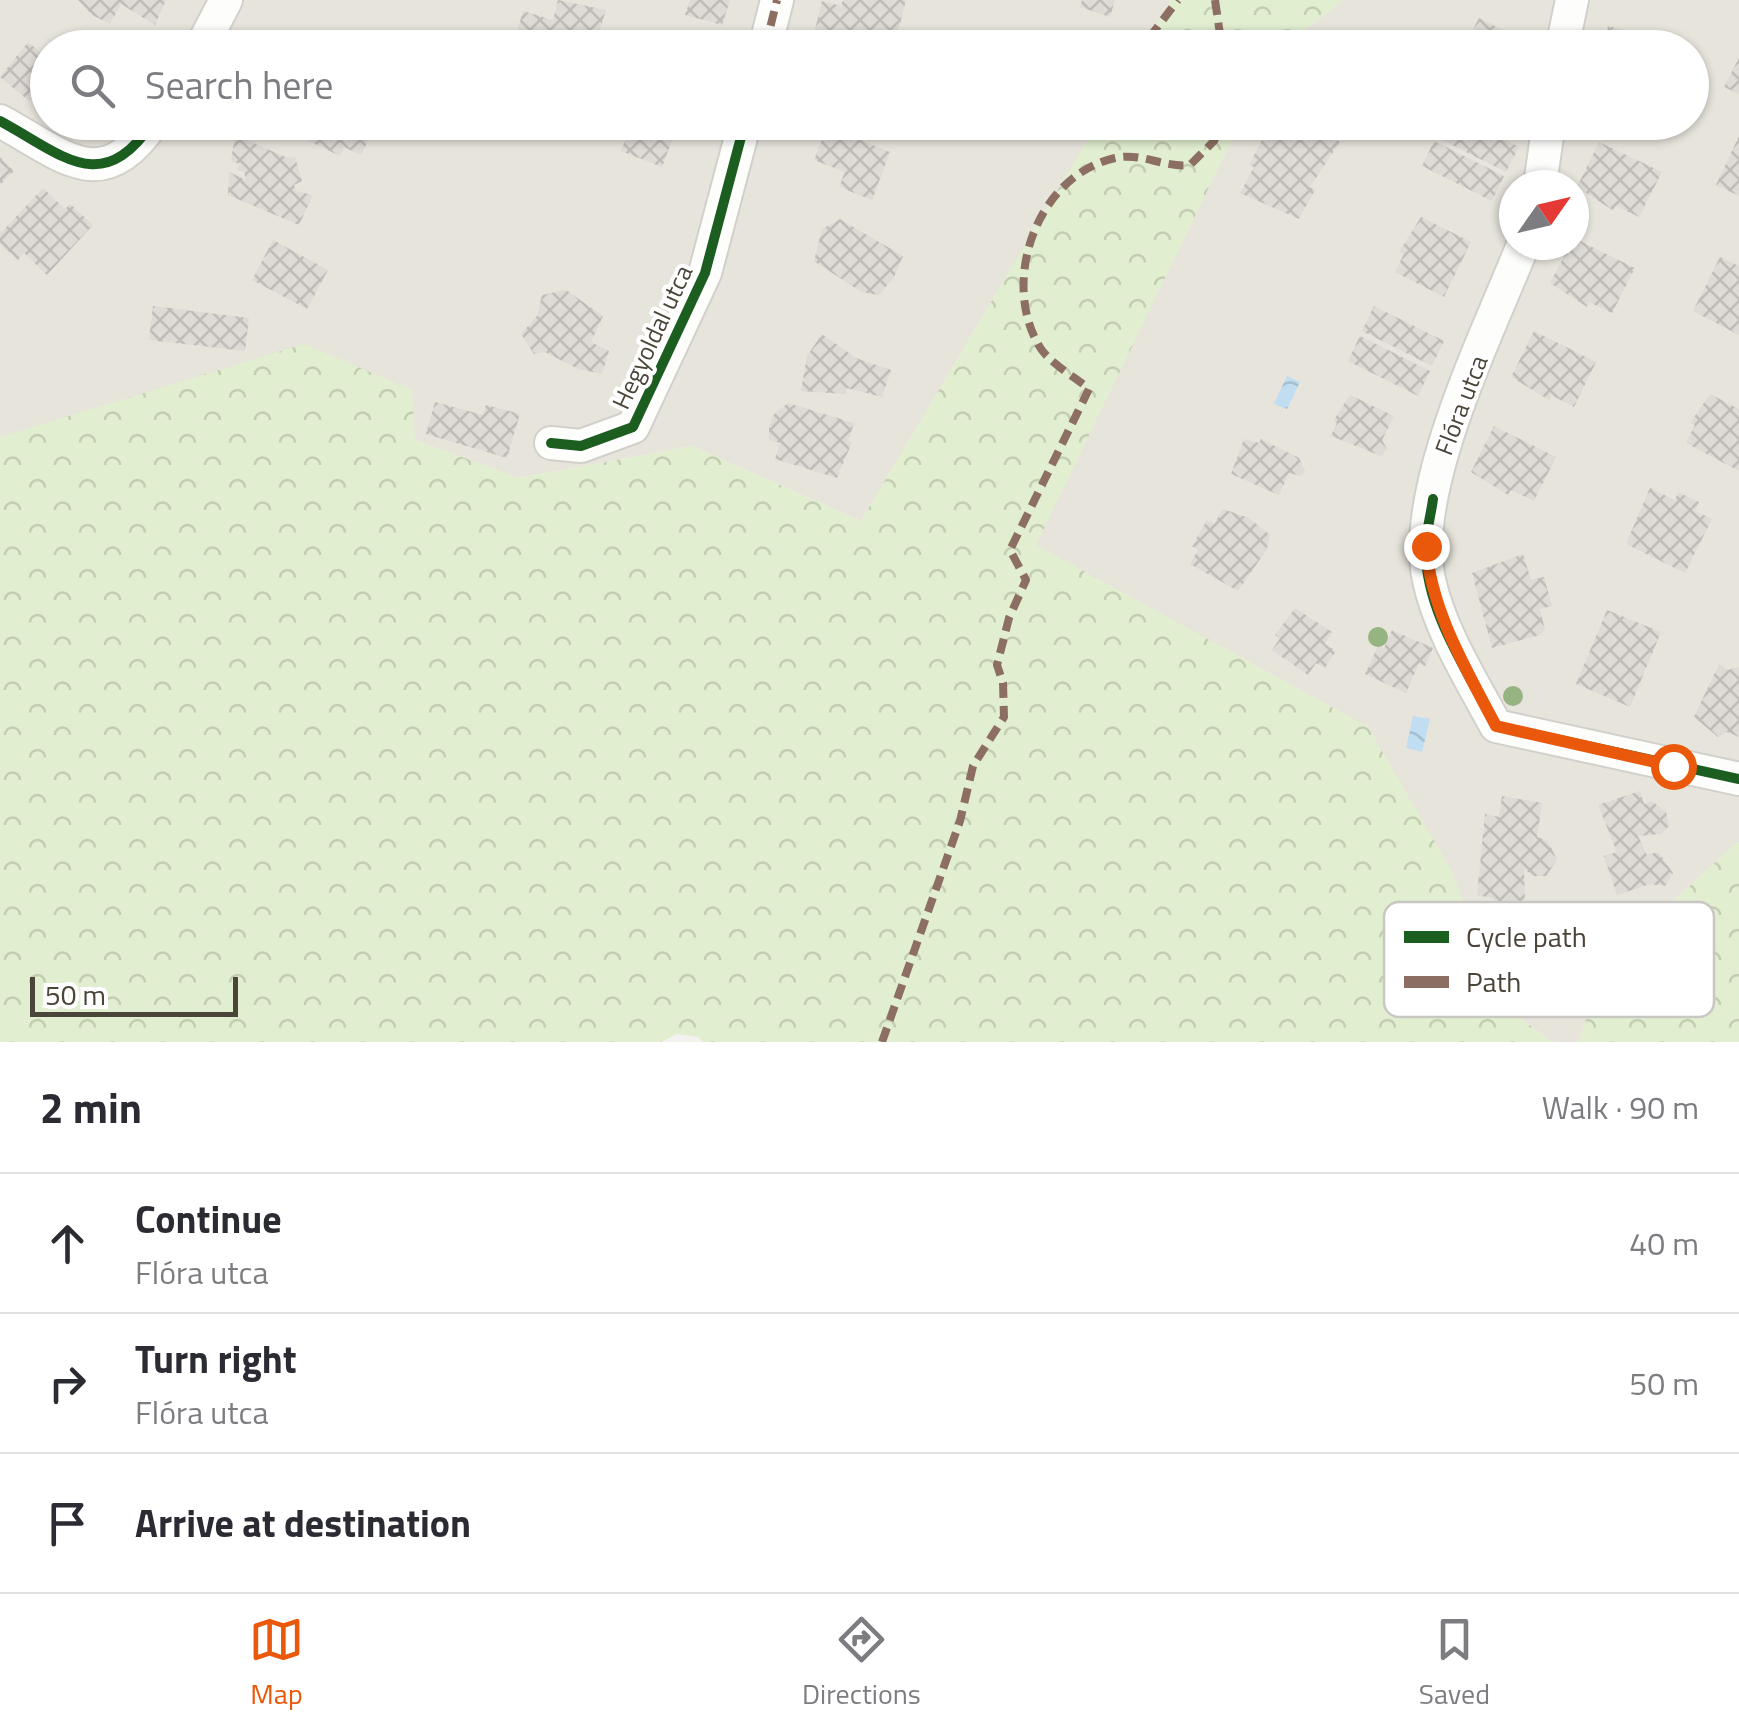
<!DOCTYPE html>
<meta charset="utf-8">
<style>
body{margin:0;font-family:"Titillium Web",sans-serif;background:#f2f2f3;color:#2b2b33}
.compass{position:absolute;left:1499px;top:170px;width:90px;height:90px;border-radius:50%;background:#fff;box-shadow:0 2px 8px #0004;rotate:56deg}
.scale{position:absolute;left:30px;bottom:25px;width:208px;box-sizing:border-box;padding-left:10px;border:5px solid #4b4439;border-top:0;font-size:28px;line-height:35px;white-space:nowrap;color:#4b4439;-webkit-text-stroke:8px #fff;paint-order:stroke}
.stop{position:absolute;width:30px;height:30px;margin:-22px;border:8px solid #ea580c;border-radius:50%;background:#fff}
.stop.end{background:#ea580c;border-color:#fff;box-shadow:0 2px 10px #0008}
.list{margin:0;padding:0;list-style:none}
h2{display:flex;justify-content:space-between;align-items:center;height:130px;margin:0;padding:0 40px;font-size:42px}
h2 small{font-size:32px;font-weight:400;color:#7c7c81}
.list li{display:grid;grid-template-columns:65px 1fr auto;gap:30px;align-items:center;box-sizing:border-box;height:140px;padding:0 40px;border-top:2px solid #e1e1e2}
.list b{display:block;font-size:38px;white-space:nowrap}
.list p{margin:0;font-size:32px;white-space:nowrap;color:#7c7c81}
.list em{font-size:32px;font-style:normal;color:#7c7c81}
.icon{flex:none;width:55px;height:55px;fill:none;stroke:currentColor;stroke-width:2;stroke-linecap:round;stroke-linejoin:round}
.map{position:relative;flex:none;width:1739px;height:1042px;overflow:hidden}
.search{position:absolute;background:#fff;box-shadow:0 2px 8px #0004;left:30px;right:30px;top:30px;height:110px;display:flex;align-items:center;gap:25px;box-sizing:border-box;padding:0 35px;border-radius:55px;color:#7c7c81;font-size:38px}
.sheet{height:550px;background:#fff}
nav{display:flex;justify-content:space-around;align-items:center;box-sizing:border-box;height:140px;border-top:2px solid #e1e1e2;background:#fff;font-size:28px;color:#7c7c81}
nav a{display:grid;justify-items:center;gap:5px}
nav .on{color:#ea580c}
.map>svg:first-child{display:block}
</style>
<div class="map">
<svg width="1739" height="1042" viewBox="0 0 1739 1042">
<defs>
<pattern id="forest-crowns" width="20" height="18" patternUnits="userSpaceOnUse" patternTransform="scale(2.5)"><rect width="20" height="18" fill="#e1eecf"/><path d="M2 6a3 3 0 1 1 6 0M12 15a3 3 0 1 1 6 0" fill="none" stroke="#c3cdb2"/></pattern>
<pattern id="water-waves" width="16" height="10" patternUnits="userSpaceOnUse" patternTransform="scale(2.5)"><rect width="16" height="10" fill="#c0ddf1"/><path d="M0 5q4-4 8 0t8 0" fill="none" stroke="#a6bfcf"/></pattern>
<pattern id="building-cross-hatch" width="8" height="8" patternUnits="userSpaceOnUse" patternTransform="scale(2.5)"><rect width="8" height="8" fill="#dedbd6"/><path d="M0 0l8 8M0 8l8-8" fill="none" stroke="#c0bdb8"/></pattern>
</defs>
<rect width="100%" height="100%" fill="#f4f2ee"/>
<!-- residential -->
<path fill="#e7e4dc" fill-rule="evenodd" d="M0 0H1171L1143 48H48V122L1098 123 861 521 692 446 518 478 415 440 0 437Z
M1343 0H1739V841L1605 963 1578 1042H1553L1507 1009 1450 870 1368 727 1035 545 1240 123 1692 122V48L1282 47ZM1514 185H1574V245H1514Z"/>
<!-- forest -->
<path fill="url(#forest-crowns)" d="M1171 0H1343L1282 47H1143Z
M1098 122 1240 123 1036 545 1368 727 1451 870 1507 1009 1553 1042H702L699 1037 677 1034 661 1042H0V437L304 344 412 390 415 440 519 478 692 446 861 521Z
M1739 841V1042H1578L1605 963Z"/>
<!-- water -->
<path fill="url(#water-waves)" d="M1287 376 1300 382 1287 409 1274 404Z
M1413 716 1430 719 1422 752 1406 748Z"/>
<!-- building -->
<path fill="url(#building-cross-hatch)" d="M78 0H166L155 25 121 4 110 24 92 15Z
M558 0 606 10 594 48H533L514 42 523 11 553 20Z
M690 0H730L722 25 685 15Z
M843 0H906L894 48H873L814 33 822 1 841 6Z
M1082 0H1115L1110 17 1080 7Z
M1479 18 1539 48H1479L1467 41Z
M1608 26 1653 36 1650 48H1603Z
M416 29 427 36 458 48H409Z
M28 42 48 59V79L29 101 0 77Z
M1739 58V94L1724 87Z
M291 122H377L361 155 344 147 340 156 298 136 302 128Z
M632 122H679L662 167 621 151Z
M854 122H890L886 135Z
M1277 122H1313L1340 142 1310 187 1315 190 1299 219 1240 193 1254 167 1249 165 1266 132 1271 134Z
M1443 122H1470L1519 147 1506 172 1436 137Z
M827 127 890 152 872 200 839 187 845 172 814 160Z
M235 135 288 158 295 157 302 181 294 185 296 191 313 195 299 225 228 195 229 172 246 180 244 172 237 170 240 164 231 161Z
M1739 136V196L1716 185Z
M1434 141 1504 176 1492 201 1422 166Z
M1599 142 1662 172 1639 217 1616 206 1614 211 1577 187Z
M0 157 14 171 0 185Z
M43 188 65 209 70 204 93 225 47 275 24 253 18 260 0 244V234Z
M1421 217 1471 242 1444 297 1395 272 1404 254 1399 252Z
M840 219 903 256 894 277 879 295 861 292 814 261 822 229Z
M1574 238 1635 268 1612 313 1589 302 1587 307 1550 283Z
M273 240 328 270 307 309 252 280Z
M1720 257 1739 266V335L1693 311Z
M566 290 603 316 591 342 609 351 602 374 578 369 545 352 534 354 521 334 537 316 542 295Z
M153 306 249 318 245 351 149 340Z
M1374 306 1444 341 1432 366 1362 331Z
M1534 331 1596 362 1574 407 1551 395 1549 400 1511 377Z
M822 334 856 358 891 370 882 397 847 388 845 394 801 391 807 356Z
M1360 336 1430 371 1418 396 1348 361Z
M1710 394 1739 409V471L1686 443 1695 425 1690 423Z
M1350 395 1394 416 1382 440 1387 449 1381 456 1331 436 1337 423 1333 421Z
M435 402 483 415 486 405 520 414 507 458 426 434Z
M788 403 854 423 848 441 852 442 837 478 775 459 780 443 769 440V428L773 415Z
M1494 426 1556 457 1534 501 1511 490 1508 495 1471 472Z
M1244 439 1259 443 1261 439 1299 458 1305 471 1301 476 1289 473 1279 495 1231 474Z
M1650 488 1675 500 1678 492 1699 502 1695 511 1712 519 1685 573 1626 544Z
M1223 509 1249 518 1270 535 1267 549 1238 591 1190 564 1198 550 1192 546 1207 520 1214 524Z
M1523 554 1531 580 1544 577 1552 606 1540 609 1545 629 1540 635 1492 648 1472 573Z
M1295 608 1332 632 1325 644 1336 651 1325 668 1316 663 1308 675 1272 650 1280 638 1275 635Z
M1607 610 1661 632 1630 707 1576 684Z
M1392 630 1433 648 1425 666 1419 664 1406 693 1365 674 1378 646 1384 648Z
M1719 664 1728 670 1739 667V737L1727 732 1718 737 1694 717Z
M1640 791 1644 804 1652 801 1666 812 1669 826 1661 834 1638 836 1647 855 1658 852 1673 873 1665 886 1650 884 1617 895 1604 856 1617 852 1598 805Z
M1502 796 1542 803 1537 837 1548 841 1557 860 1546 876H1534L1524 869 1525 902 1506 911 1492 898 1477 895 1485 814 1499 817Z"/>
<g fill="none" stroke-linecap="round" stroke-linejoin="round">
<defs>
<path id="minor" d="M201 48 226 0
M765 48 777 0
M1562 48 1572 0
M0 121C63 155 102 198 153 122
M1540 185 1549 122
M1523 245C1489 331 1409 490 1429 580 1440 631 1472 681 1496 726L1739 779
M551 443 581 446 633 427 705 273 745 122"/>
</defs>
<!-- minor casing -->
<use href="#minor" stroke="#d2d0cb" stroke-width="36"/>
<!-- minor -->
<use href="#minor" stroke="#fdfdfc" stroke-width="32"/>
<!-- quiet -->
<path stroke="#8d6e63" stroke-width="8" stroke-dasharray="15 8" stroke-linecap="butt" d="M1215 0 1222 48
M1149 38 1178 0
M765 48 777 0
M882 1042 960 821 973 766 1004 717 1003 683 997 665 1009 618 1026 580 1010 550 1089 389C1074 376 1047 362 1038 344 1001 278 1038 175 1115 158 1141 152 1164 168 1190 165L1214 141 1223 122"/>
<defs>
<path id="cycleway" d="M0 121C63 155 102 198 153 122
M551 443 581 446 633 427 705 273 745 122
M1433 499C1431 515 1426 531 1426 546 1423 608 1469 673 1496 726L1739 779"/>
</defs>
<!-- cycleway casing -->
<use href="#cycleway" stroke="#fff" stroke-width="16"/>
<!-- cycleway -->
<use href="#cycleway" stroke="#1b5e20" stroke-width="10"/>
</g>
<!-- trees -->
<g fill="#96b382">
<circle cx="1378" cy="637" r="10"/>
<circle cx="1513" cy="696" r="10"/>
</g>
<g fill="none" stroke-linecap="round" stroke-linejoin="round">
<!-- route -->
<path stroke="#ea580c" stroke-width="12" d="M1426 546C1431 611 1466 669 1496 726L1673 766"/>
</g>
<g text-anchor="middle" stroke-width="8" stroke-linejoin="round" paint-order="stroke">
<!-- street labels -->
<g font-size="25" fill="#4b4439" stroke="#fff">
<text transform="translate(652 337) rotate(-65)" y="9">Hegyoldal utca</text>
<text transform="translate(1461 405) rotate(-69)" y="9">Flóra utca</text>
</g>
</g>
<!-- legend -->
<rect x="1384" y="902" width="330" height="115" rx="15" fill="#fff" stroke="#c9c7c4" stroke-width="2.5"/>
<rect x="1404" y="931" width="45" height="12" fill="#1b5e20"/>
<rect x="1404" y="976" width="45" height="12" fill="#8d6e63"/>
<g font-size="28" fill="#4b4439">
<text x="1466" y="947">Cycle path</text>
<text x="1466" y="992">Path</text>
</g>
</svg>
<svg class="compass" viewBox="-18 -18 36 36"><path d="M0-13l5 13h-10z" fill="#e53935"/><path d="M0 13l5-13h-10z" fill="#7c7c81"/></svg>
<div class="scale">50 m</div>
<div class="stop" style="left:1673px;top:766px"></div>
<div class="stop end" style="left:1426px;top:546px"></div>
<div class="search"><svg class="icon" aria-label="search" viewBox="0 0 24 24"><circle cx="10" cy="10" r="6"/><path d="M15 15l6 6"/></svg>Search here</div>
</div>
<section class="sheet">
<h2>2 min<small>Walk · 90 m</small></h2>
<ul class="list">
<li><svg class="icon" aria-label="ahead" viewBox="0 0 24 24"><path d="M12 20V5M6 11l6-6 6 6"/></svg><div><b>Continue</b><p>Flóra utca</p></div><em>40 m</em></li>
<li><svg class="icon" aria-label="right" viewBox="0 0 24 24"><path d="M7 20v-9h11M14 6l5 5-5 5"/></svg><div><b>Turn right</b><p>Flóra utca</p></div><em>50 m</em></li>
<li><svg class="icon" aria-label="arrive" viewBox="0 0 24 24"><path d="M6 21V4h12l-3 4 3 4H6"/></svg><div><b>Arrive at destination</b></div></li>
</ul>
</section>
<nav>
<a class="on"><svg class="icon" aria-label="map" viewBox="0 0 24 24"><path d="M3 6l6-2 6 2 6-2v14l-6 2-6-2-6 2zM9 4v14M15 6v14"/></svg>Map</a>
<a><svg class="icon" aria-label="directions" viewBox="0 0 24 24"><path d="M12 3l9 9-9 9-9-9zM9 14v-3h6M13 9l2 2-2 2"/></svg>Directions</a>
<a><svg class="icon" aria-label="saved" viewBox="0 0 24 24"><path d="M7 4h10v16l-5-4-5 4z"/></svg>Saved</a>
</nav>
